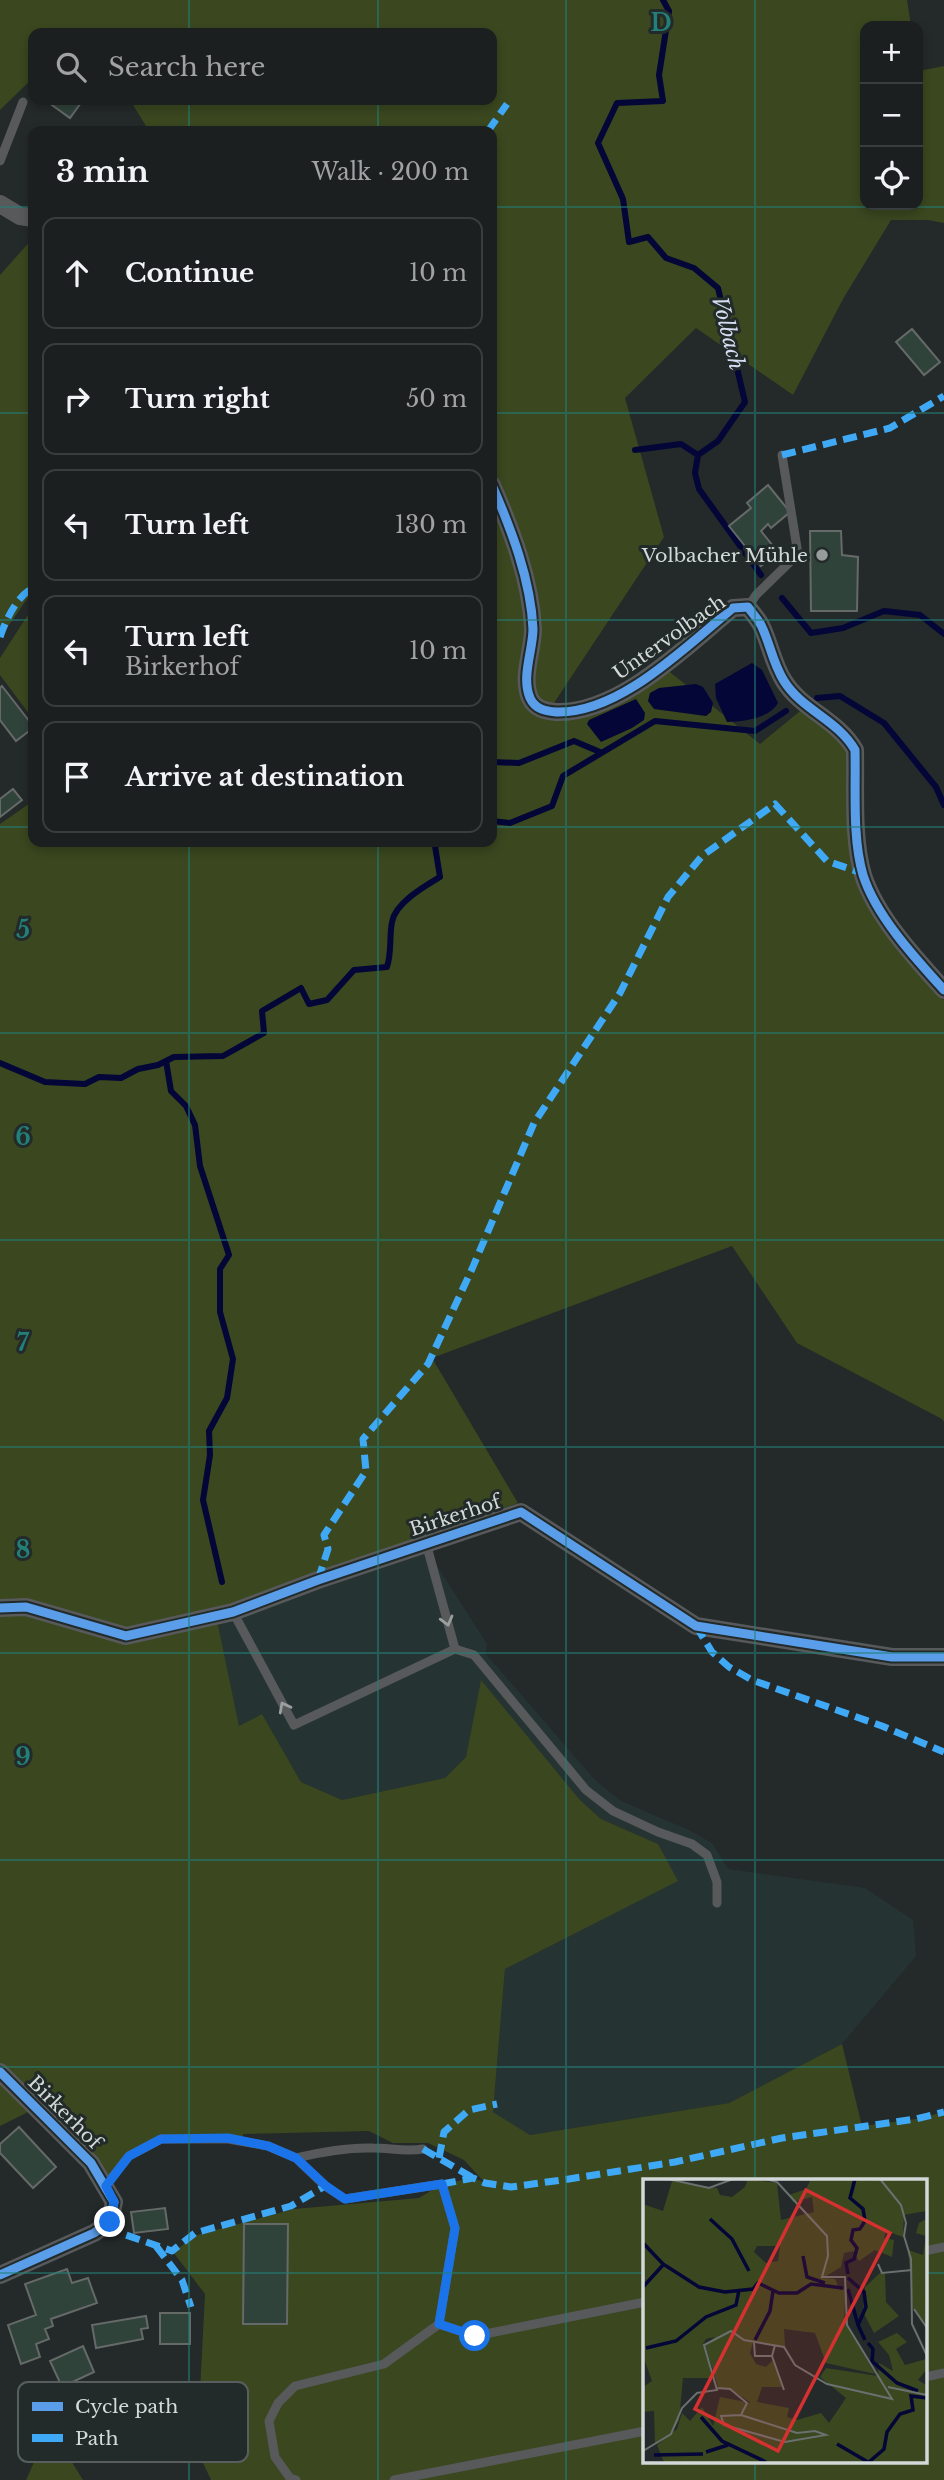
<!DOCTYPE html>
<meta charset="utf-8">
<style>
body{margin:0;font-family:"Libre Baskerville",serif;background:#242728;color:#f1f3f6}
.controls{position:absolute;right:21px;top:21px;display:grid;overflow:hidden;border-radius:14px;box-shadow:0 4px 10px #0003}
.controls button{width:63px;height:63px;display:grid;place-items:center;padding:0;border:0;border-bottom:2px solid #393d3d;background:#1b1f1f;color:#f1f3f6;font:35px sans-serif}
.stop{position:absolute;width:21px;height:21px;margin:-16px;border:5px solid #1a73e8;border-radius:50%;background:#fff}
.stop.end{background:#1a73e8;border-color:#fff;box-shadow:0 2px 7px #0008}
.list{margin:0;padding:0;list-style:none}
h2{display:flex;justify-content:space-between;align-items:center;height:91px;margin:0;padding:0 28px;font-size:30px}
h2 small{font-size:23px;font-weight:400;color:#a0a2a4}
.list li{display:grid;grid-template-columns:46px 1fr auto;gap:21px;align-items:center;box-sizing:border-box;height:112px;margin:0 14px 14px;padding:0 14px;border:2px solid #393d3d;border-radius:14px}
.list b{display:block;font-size:26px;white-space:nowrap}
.list p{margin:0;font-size:23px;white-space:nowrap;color:#a0a2a4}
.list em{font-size:23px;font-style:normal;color:#a0a2a4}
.icon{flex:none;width:38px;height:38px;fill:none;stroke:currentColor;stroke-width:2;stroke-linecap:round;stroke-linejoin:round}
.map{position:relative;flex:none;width:944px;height:2480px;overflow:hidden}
.search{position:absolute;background:#1b1f1f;box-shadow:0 4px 10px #0003;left:28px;top:28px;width:469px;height:77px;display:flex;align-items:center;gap:18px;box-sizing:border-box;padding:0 24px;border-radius:14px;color:#a0a2a4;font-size:26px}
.panel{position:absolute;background:#1b1f1f;box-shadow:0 4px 10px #0003;left:28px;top:126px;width:469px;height:721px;border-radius:14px}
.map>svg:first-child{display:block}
</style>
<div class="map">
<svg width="944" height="2480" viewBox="0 0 944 2480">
<rect width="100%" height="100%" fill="#242929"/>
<!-- built -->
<path fill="#263333" d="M427 1550 487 1644 486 1654 595 1780 621 1801 689 1830 712 1843 728 1869 865 1888 913 1920 916 1956 842 2044 729 2103 530 2135 493 2112 505 1969 677 1881 658 1844 601 1819 580 1800 481 1681 466 1757 445 1778 342 1800 301 1782 262 1714 239 1727 217 1620Z"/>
<!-- green -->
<path fill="#3a471f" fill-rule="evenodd" d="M0 0H907L911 26H865V205H918V69L919 71 944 66V223L928 220H891L843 299 793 395 696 328 625 398 664 537 546 715 666 669 760 744 805 707 849 750 856 879 933 991 944 1000V1422L942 1419 797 1343 732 1246 432 1358 518 1503 232 1608 125 1631 0 1604V824L33 801V842H492V131H149L130 100H492V33H89L85 28 79 33H33V78L0 110Z
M33 238V595L27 599 0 638V275Z
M33 607V719L0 675V658Z
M26 1611 126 1640 217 1620 239 1726 262 1714 301 1782 342 1800 445 1778 466 1757 481 1680 580 1800 601 1819 658 1844 678 1881 505 1969 493 2112 530 2135 729 2103 842 2044 862 2126 916 2119 944 2112V2480H211L197 2450 205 2294 173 2252 197 2235 294 2209 419 2198 442 2184 473 2178 484 2182 464 2160 428 2143H393L369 2131 243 2134V2139L161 2137 128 2153 107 2180 0 2066V1613ZM645 2181H925V2461H645Z
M0 2081 30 2111 0 2126Z
M50 2427 83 2480H26Z"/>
<!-- water -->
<path fill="#030637" d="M752 663 762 670 778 703C768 719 745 721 727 722L716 698 715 684Z
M696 684 703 687 713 703 711 712 706 716 654 709 648 701 650 693 659 688Z
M636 699 645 713 644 720 632 728 601 742 587 724 589 720Z"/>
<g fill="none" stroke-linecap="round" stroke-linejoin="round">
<!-- stream -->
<path stroke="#030637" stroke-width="6" d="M663 0 669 11 659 75 663 101 617 103 598 143 623 199 629 242 648 237 666 258 694 268 718 288 745 402 718 441 698 455 695 473 699 489 761 575
M635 450 681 444 698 455
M782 598 811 633 843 628 884 611 920 615 944 634
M817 698 840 696 884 723 936 787 944 805
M492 762 519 763 574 741 600 752
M492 821 510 823 552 806 563 776 655 721 755 731 786 711
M166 1061 171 1091 186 1106 195 1125 200 1166 229 1255 220 1269V1312L233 1359 227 1398 209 1431 210 1455 203 1500 222 1582
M0 1063 45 1082 85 1084 99 1077 121 1078 138 1069 158 1065 174 1057 223 1056 264 1033 262 1011 301 988 309 1004 327 1000 354 970 387 967C392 952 389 937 392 922 395 903 425 886 440 877L435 846 441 842"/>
</g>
<!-- building -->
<path fill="#30433b" stroke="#656968" stroke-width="2" d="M45 100H83L70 118Z
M912 329 940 362 924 375 896 342Z
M768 485 790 512 771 528 768 524 761 531 778 552 761 566 729 526 751 508 747 503Z
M810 531H841L842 555 858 557 857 611H811Z
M2 686 33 726V728L16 741 0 720V688Z
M13 789 22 800 0 817V799Z
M19 2127 56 2167 33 2188 0 2153V2144Z
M165 2208 168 2229 134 2233 131 2212Z
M244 2224H288L287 2324H243Z
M67 2269 72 2283 88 2278 97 2303 51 2319 53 2326 45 2329 49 2339 36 2344 40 2357 21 2364 8 2325 36 2315 25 2284Z
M160 2313H190V2344H160Z
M146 2316 148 2328 141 2329 143 2339 96 2348 92 2325Z
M83 2346 94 2372 62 2387 50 2361Z"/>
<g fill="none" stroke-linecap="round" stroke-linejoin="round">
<!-- service -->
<path stroke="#57595a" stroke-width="9" d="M0 161 23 102
M748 607 756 595 798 554 782 455
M233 1612 294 1725 455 1649 426 1543
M455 1649 474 1655 586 1790 613 1811 658 1832 692 1844 707 1855 717 1882V1903
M296 2158C321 2152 348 2147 373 2148 390 2148 406 2152 423 2149
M105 2186 129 2156 161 2139H228L268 2146 296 2158 325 2186 345 2199 442 2184 455 2228 439 2324 384 2364 295 2386 278 2403 269 2421 275 2457 290 2478 296 2480
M925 2251 944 2247
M439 2324 475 2336 645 2302
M925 2377 944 2373
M394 2480 645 2431"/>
<!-- minor -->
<path stroke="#57595a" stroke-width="18" d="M0 204 20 216 33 218
M492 485C511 529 531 580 533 629 533 650 521 677 530 698 535 709 545 711 556 712 620 714 686 646 733 608L748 607C752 613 758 619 761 625 770 643 773 664 784 681 802 710 838 720 855 750 856 788 852 838 863 875 876 916 915 958 944 990
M0 1608 26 1607 126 1636 233 1612 318 1580 521 1512 696 1626 892 1657H944
M0 2072 91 2163 114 2202 110 2222 94 2233 0 2275"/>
<!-- quiet -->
<path stroke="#3fa9f5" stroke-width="7" stroke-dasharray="14 7" stroke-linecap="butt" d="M488 131 507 104
M782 455 890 428 944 396
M0 637C6 620 16 597 33 588
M318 1580 328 1549 324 1535 366 1471 363 1439 428 1364 472 1269 534 1123 620 993 668 897 702 856 775 804 827 861 862 873
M696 1626 712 1652 729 1667 752 1680 882 1726 944 1752
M423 2149 473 2178
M439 2158 444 2132 469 2110 497 2104
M442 2184 473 2178 485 2183 511 2187 569 2179 675 2162 782 2138 916 2119 944 2112
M110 2222 126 2235 172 2251 195 2233 291 2206 325 2186
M156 2246 182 2280 191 2307"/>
<defs>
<path id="cycleway" d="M492 485C511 529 531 580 533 629 533 650 521 677 530 698 535 709 545 711 556 712 620 714 686 646 733 608L748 607C752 613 758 619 761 625 770 643 773 664 784 681 802 710 838 720 855 750 856 788 852 838 863 875 876 916 915 958 944 990
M0 1608 26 1607 126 1636 233 1612 318 1580 521 1512 696 1626 892 1657H944
M0 2072 91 2163 114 2202 110 2222 94 2233 0 2275"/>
</defs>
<!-- cycleway casing -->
<use href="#cycleway" stroke="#232a2a" stroke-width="13"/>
<!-- cycleway -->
<use href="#cycleway" stroke="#5a9eea" stroke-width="9"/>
</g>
<!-- one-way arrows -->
<defs><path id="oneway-chevron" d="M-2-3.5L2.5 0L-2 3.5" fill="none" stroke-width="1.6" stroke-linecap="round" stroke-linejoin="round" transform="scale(1.75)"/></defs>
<g stroke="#9b9f9f">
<use href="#oneway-chevron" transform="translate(447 1621) rotate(75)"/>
<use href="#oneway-chevron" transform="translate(284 1707) rotate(-118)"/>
</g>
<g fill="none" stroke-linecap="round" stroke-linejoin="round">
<!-- route -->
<path stroke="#1a73e8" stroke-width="9" d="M110 2222 114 2202 106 2186 129 2156 161 2139 228 2138 268 2146 296 2158 326 2186 345 2199 442 2184 455 2228 439 2324 475 2336"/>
</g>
<!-- grid -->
<path fill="none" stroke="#238079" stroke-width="2" stroke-opacity="0.55" d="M189 0V33M378 0V33M566 0V2480M755 0V2181M189 100V131M378 100V131M0 207H33M492 207H944M0 413H33M492 413H944M0 620H33M492 620H944M0 827H33M492 827H944M189 842V2480M378 842V2480M0 1033H944M0 1240H944M0 1447H944M0 1653H944M0 1860H944M0 2067H944M0 2273H645M925 2273H944M755 2461V2480"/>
<!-- markers -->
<circle fill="#969b9b" stroke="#232a2a" stroke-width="2.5" cx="822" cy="555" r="7"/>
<g text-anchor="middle" stroke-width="6" stroke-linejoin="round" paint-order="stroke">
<!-- poi labels -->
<g font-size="19" fill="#d3d8d8" stroke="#232a2a" text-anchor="end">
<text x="808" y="562">Volbacher Mühle</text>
</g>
<!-- street labels -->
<g font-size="19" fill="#d3d8d8" stroke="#232a2a">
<text transform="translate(669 637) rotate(-35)" y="7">Untervolbach</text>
<text transform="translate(455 1515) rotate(-18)" y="7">Birkerhof</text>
<text transform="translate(65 2112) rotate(45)" y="7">Birkerhof</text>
</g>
<!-- water labels -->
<g font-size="21" font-style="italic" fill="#d4ddef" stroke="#232a2a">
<text transform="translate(728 333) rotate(76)" y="7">Volbach</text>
</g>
</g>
<!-- overview -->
<g transform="translate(643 2179)">
<rect width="284" height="284" fill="#242929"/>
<path d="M105 0 134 4 138 41 171 33 169 18 150 23 146 16 163 10 168 0H283V32L261 36 260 58 243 52 241 59 251 61 249 78 232 71 216 82 210 72 201 74 198 88 180 99 192 100 197 111 203 110 201 141 232 195 183 184 172 154 141 150 142 167 110 163 107 174 113 185 123 188 130 181 138 203 139 208H119L114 223 146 229 144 238 154 241 178 234 186 244 203 219 177 198 183 189 235 197 236 184 250 192 246 176 235 163 254 154 264 163 253 170 262 186 283 180V191L275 201 283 206V283H21L14 266 34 250 39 234 47 242 59 228 70 247 77 218 108 224 89 211 75 208 62 166 72 158 63 160 60 165 71 199H40L36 242 27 255 12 264 11 232 0 233V208L9 202 0 177V25L20 32 29 2 74 9 77 16 89 18 102 8ZM114 67H137L135 82 123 84 111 73ZM283 40V147L270 129 265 71 280 76 283 57 273 54 276 44ZM238 93 242 94 243 123 256 137 231 154 220 133 222 108Z" fill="#3a471f" fill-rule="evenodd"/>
<path fill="none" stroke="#030637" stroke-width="3.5" d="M67 40 89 60 106 92M0 64 20 85 56 108 82 113 110 110 115 104 136 114H154L168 105 200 109M160 77 164 98 182 104M205 95 203 84 211 80 214 69 208 61 210 51 217 50 222 42 220 30 207 19 212 0M205 99 221 113 223 128 215 146 222 161M0 108 20 86M205 110 215 146M112 161 127 132 130 112M225 164 230 170 229 182 254 204 275 212M3 169 33 162 63 138 93 126 96 111M58 238 79 262 123 283M194 265 225 283M63 273 85 266M11 276 60 275M226 283 241 270 244 253 257 235 270 231 268 217 284 219"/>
<path fill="none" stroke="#6a6f6f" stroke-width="2" d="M25 0 66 9 90 0M237 0 258 26 263 44 261 57 268 80 269 145 284 177M235 85 239 94 269 91M271 130 284 149M111 164 112 177H129L132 166M129 177 141 211M245 208 284 216M74 209 87 210 104 224 98 236 78 237 81 246 142 263 183 256 172 252 154 254 98 236M0 272 28 255 39 229 54 214 74 211 61 166 88 152 101 161 141 168 152 186 184 205 249 220 204 146 202 98H179L185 77 184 57 134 3 122 0"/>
<path fill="#d63131" fill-opacity="0.15" stroke="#d63131" stroke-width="3.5" d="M163 11 247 54 135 272 52 230Z"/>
<rect width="284" height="284" fill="none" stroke="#d3d8d8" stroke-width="3.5"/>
</g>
<!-- legend -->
<rect x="18" y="2382" width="230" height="80" rx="10" fill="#232a2a" stroke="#585e5e" stroke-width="2"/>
<rect x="32" y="2402" width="31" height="9" fill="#5a9eea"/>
<rect x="32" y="2434" width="31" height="8" fill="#3fa9f5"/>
<g font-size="19" fill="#d3d8d8">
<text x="75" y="2413">Cycle path</text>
<text x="75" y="2445">Path</text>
</g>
<g font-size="23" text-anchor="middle" font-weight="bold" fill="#238079" stroke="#232a2a" stroke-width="6" stroke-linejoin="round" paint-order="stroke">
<text x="661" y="31">D</text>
<text x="23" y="938">5</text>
<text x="23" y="1145">6</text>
<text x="23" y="1351">7</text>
<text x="23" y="1558">8</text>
<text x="23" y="1765">9</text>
</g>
</svg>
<div class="controls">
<button>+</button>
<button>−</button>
<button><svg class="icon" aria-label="locate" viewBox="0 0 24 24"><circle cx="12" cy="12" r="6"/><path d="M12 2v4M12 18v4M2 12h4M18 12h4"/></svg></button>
</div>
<div class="stop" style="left:475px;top:2336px"></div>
<div class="stop end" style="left:110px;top:2222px"></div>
<div class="search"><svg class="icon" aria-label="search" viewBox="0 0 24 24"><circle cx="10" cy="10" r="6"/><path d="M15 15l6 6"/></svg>Search here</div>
<section class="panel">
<h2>3 min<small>Walk · 200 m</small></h2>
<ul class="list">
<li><svg class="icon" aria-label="ahead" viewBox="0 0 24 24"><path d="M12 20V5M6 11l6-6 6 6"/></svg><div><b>Continue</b></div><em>10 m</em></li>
<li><svg class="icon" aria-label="right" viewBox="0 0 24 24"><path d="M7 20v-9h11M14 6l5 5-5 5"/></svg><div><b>Turn right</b></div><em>50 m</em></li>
<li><svg class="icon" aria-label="left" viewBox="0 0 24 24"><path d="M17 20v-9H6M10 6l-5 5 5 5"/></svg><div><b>Turn left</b></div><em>130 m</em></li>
<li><svg class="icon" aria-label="left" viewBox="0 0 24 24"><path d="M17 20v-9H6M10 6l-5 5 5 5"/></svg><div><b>Turn left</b><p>Birkerhof</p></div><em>10 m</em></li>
<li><svg class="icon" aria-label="arrive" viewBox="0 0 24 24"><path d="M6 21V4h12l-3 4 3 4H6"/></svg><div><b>Arrive at destination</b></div></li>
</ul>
</section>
</div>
